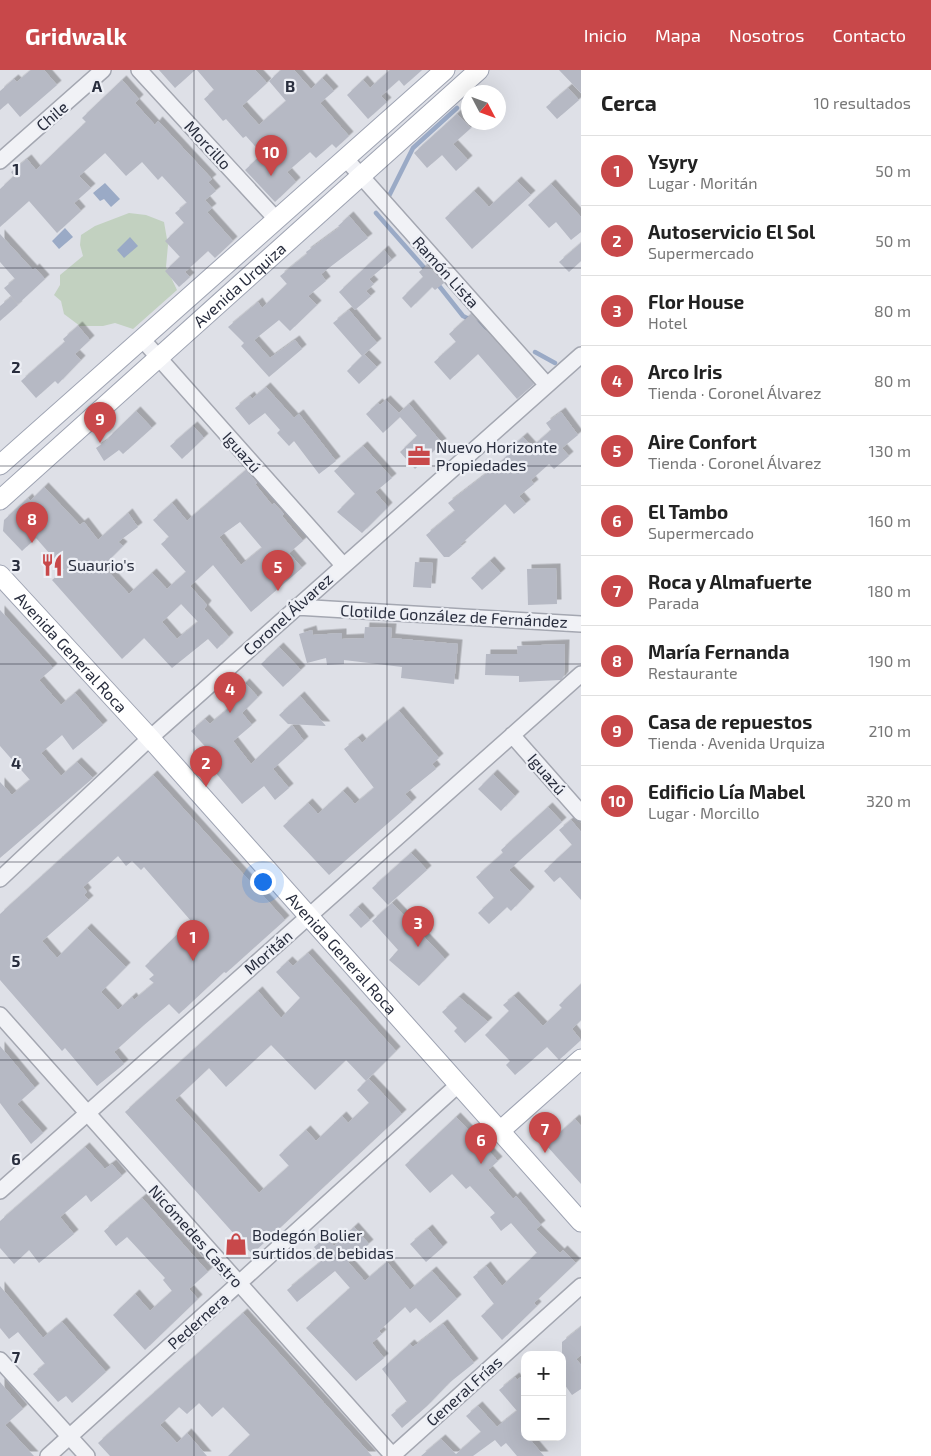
<!DOCTYPE html>
<html lang="es">
<meta charset="utf-8">
<style>
body{margin:0;font-family:"Exo 2",sans-serif;background:#f2f2f2;color:#222}
.controls{position:absolute;right:15px;bottom:15px;display:grid;overflow:hidden;border-radius:10px;box-shadow:0 5px 20px #0002}
.controls button{width:45px;height:45px;display:grid;place-items:center;padding:0;border:0;border-bottom:1px solid #e0e0e0;background:#fff;color:#222;font:25px sans-serif}
.compass{position:absolute;left:461px;top:15px;width:45px;height:45px;border-radius:50%;background:#fff;box-shadow:0 5px 20px #0002;rotate:131deg}
.you{position:absolute;left:262px;top:811px;width:18px;height:18px;margin:-12px;border:4px solid #fff;border-radius:50%;background:#1a73e8;box-shadow:0 0 0 8px #1a73e833}
.badge{display:grid;place-items:center;width:32px;height:32px;border-radius:50%;background:#c8484a;color:#fff;font-size:16px;font-weight:700}
.pin{position:absolute;translate:-50% -41px;filter:drop-shadow(0 1px 2px #0008)}
.pin::after{content:'';position:absolute;top:26px;width:18px;height:15px;background:inherit;clip-path:polygon(0 0,100% 0,50% 100%)}
.list{margin:0;padding:0;list-style:none}
h2{display:flex;justify-content:space-between;align-items:center;height:65px;margin:0;padding:0 20px;font-size:21px}
h2 small{font-size:16px;font-weight:400;color:#767676}
.list li{display:grid;grid-template-columns:32px 1fr auto;gap:15px;align-items:center;box-sizing:border-box;height:70px;padding:0 20px;border-top:1px solid #e0e0e0}
.list b{display:block;font-size:19px;white-space:nowrap}
.list p{margin:0;font-size:16px;white-space:nowrap;color:#767676}
.list em{font-size:16px;font-style:normal;color:#767676}
.map{position:relative;flex:none;width:581px;height:1386px;overflow:hidden}
header{display:flex;align-items:center;gap:30px;box-sizing:border-box;height:70px;padding:0 25px;background:#c8484a;color:#fff}
header strong{font-size:24px}
nav{display:flex;gap:28px;margin-inline-start:auto;font-size:18px}
main{display:flex}
aside{flex:1;background:#fff}
.map>svg:first-child{display:block}
</style>
<header>
<strong>Gridwalk</strong>
<nav><a>Inicio</a><a>Mapa</a><a>Nosotros</a><a>Contacto</a></nav>
</header>
<main>
<div class="map">
<svg width="581" height="1386" viewBox="0 0 581 1386">
<defs>
<filter id="shadow"><feDropShadow dx="4.5" dy="-4.5" stdDeviation="0" flood-color="#0004"/></filter>
</defs>
<rect width="100%" height="100%" fill="#dee0e7"/>
<!-- green -->
<path fill="#c2d1c0" d="M129 143 146 145 164 152 168 175 166 197 177 220 133 259 115 253 103 256H80L64 244 61 231 54 225 60 215V205L83 186 80 175 81 165 95 156Z"/>
<!-- water -->
<path fill="#9aaac6" d="M105 113 120 129 111 137 104 129 100 131 93 123Z
M65 158 73 167 59 179 52 171Z
M130 167 138 176 124 188 117 180Z"/>
<g fill="none" stroke-linecap="round" stroke-linejoin="round">
<!-- stream -->
<path stroke="#9aaac6" stroke-width="4.5" d="M389 126 413 78 457 38
M376 143 428 202
M436 212 463 246 489 259
M535 282 555 293"/>
</g>
<!-- building -->
<path fill="#b6b9c4" fill-rule="evenodd" filter="url(#shadow)" d="M31 0H44L57 15 20 47 8 33 0 40V21L14 9 17 12Z
M159 0H195L175 18Z
M197 0H255L267 13 242 36 259 55 286 31 269 11 281 0H294L311 19 322 8 334 21 320 33 349 66 336 78 332 74 316 88 310 82 287 102 296 112 275 132 245 100 262 84 246 66 243 68 226 49 223 51 204 29 214 20Z
M390 0H422L404 16 399 10 381 26 387 32 368 49 347 25 363 10 370 18Z
M559 0H581V23Z
M122 10 139 29 135 33 155 55 158 51 212 109 208 112 216 121 205 130 212 138 207 142 233 171 215 188 208 181 185 202 190 207 179 217 165 201 180 187 165 171 184 153 175 143 187 133 162 106 158 110 142 92 126 106 105 83 79 106 91 118 74 133 81 141 57 163 29 131 0 157V119L14 106 11 102 27 89 36 100 86 52 82 48Z
M568 18 579 30 557 49 546 37Z
M457 44 471 58 453 74 468 90 456 101 442 85 427 98 414 83Z
M517 111 531 125 472 179 445 148 474 121 489 137Z
M551 114 581 147V162L571 170 556 152 549 158 528 135Z
M349 146 368 168 321 204 326 211 308 226 317 235 290 261 279 250 254 270 270 288 295 270 302 279 269 307 241 276 244 273 228 257 258 232 262 238 287 214 280 206 307 184 306 182 340 157 338 156Z
M0 164 33 200 35 198 45 209 18 234 4 218 15 209 0 192Z
M581 173V191L569 202 559 192Z
M384 180 392 190 369 209 374 214 366 221 371 226 355 240 339 222Z
M427 195 444 213 435 220 432 217 411 238 402 228 423 207 419 202Z
M11 227 18 235 0 251V236Z
M349 240 377 273 362 286 333 253Z
M471 244 534 314 517 329 478 284 450 310 434 292 456 272 449 264Z
M78 256 90 270 75 284 81 290 58 314 55 311 36 328 21 311 65 272 63 269Z
M364 284 377 297 359 314 347 301Z
M266 317 294 348 299 344 336 391 319 404 294 371 289 376 277 363 280 360 265 343 249 355 235 338 250 326 252 329Z
M386 330 399 343 409 334 442 373 415 399 400 382 417 366 400 347 383 363 366 344 378 333 380 335Z
M136 341 152 358 123 384 119 380 104 391 96 378 109 369 108 368Z
M561 342 578 365 562 378 569 386 554 399 549 394 531 410 534 414 519 426 526 434 514 444 505 434 460 475 462 476 449 487H444L426 465 455 441 448 433 495 397 509 384 507 381 523 367 532 377 551 360 546 353Z
M193 356 204 368 182 389 170 376Z
M363 376 392 408 375 422 388 437 362 463 337 442 355 424 334 401Z
M246 400 257 413 255 414 272 435 274 433 284 444 282 446 303 471 289 483 302 498 251 542 213 495 190 516 207 535 204 539 229 567 217 579 208 569 172 598 144 568 122 589 52 510 64 500 36 468 22 481 3 461 4 450 28 428 30 431 44 417 80 455 84 452 98 470 128 443 138 457 118 472 123 476 103 496 129 524 152 503 167 519 186 502 161 474 169 467 153 450 172 433 187 451ZM240 452 262 478 241 495 219 467ZM181 534 198 552 177 569 162 552Z
M490 491 501 503 482 520 471 508Z
M415 492 433 493 431 518 413 517Z
M556 498 557 534 528 535 527 499Z
M0 540 53 598 39 610 61 635 75 623 103 655 73 680 62 665 41 683 61 706 77 692 93 708 0 788V712L12 725 30 710 0 676Z
M365 557 392 558 391 568 458 574 454 614 401 608 402 597 344 590V594L327 595 326 588 307 593 299 564 312 560 313 565 342 563V569L364 568Z
M565 574 564 606 561 610 519 612V606L485 605 486 584H518L517 576Z
M279 577 301 600 283 617 261 594Z
M245 613 258 627 242 643 252 655 233 671 251 694 292 655 304 671 273 699 289 718 275 730 264 716 242 734 215 702 219 698 208 686 211 683 191 661 205 649 210 654 236 632 231 627Z
M300 626 326 656 288 654 279 645Z
M399 641 439 688 432 694 436 699 405 724 412 732 329 805 283 756 308 733 318 744 343 721 355 734 374 718 344 679 358 668 362 673Z
M493 704 515 726 501 741 478 719Z
M153 705 285 850 226 903 224 902 179 944 169 934 144 955 114 982 124 994 97 1016 65 978 62 981 0 910V844ZM118 786 126 796 132 791 141 800 144 797 191 851 145 896 154 905 149 909 154 913 134 930 132 927 118 940 101 922 126 897 87 858 57 888 42 871 89 830 84 825 87 822 83 817Z
M548 737 562 752 509 800 530 821 511 841 507 837 489 854 478 843 494 828 476 807 503 783 501 780Z
M571 750 581 762V830L560 807 554 812 544 801 572 775 559 760Z
M411 783 427 800 388 835 372 818Z
M392 833 445 889 419 916 389 890 398 880 372 851Z
M358 837 370 850 361 858 349 845Z
M308 883 396 981 366 1011 369 1009 402 1044 252 1184 125 1042 258 921 281 948 300 928 276 902 288 891 293 896ZM271 975 315 1020 346 990 366 1011 357 1020 369 1033 348 1053 342 1046 316 1071 306 1060 279 1085 289 1096 259 1123 175 1030 209 998 226 1017Z
M581 914V950L572 959 581 970 559 990 547 977 515 1005 506 995 510 991 485 965 509 941 503 935 514 926 543 956 562 938 559 935Z
M459 927 488 952 465 973 454 961 457 958 442 942Z
M0 976 35 1018 17 1034 43 1063 31 1074 0 1033Z
M456 1047 498 1091 488 1100 513 1129 516 1126 541 1155 536 1159 560 1183 563 1180 576 1193 534 1233 537 1236 502 1270 481 1246 494 1234 473 1207 486 1196 502 1216 537 1183 511 1153 501 1161 490 1147 495 1143 470 1116 466 1119 452 1104 430 1123 405 1095Z
M575 1049 581 1056V1114L546 1075Z
M85 1077 105 1099 112 1094 122 1106 91 1132 86 1125 60 1147 74 1164 39 1193 29 1180 14 1194 0 1178V1151Z
M142 1128 208 1202 189 1219 198 1229 145 1280 113 1245 135 1224 150 1241 172 1221 163 1210 165 1208 127 1167 116 1176 104 1161Z
M354 1157 369 1174 348 1192 365 1211 387 1192 410 1220 432 1201 457 1229 430 1253 416 1238 410 1243 405 1237 379 1261 382 1264 372 1273 384 1288 356 1311 306 1258 350 1218 335 1201 297 1232 287 1220 324 1189 314 1177 326 1167 334 1176Z
M428 1159 443 1177 426 1192 410 1174Z
M0 1216 43 1268 62 1252 106 1302 72 1333 66 1326 58 1332 33 1304 45 1294 18 1262 9 1269 0 1258Z
M243 1243 372 1386H228L250 1365 223 1337 212 1347 199 1333 187 1344 179 1337 160 1355 177 1373 187 1363 207 1386H110L98 1373Z
M443 1254 474 1293 449 1313 427 1336 402 1358 391 1345 407 1332 382 1299 410 1274 413 1277Z
M581 1257V1285L576 1289 581 1295V1319L572 1325 562 1311V1272Z
M525 1304V1367H528L544 1386H517L506 1373 501 1377 495 1370 473 1386H421L441 1369 456 1384 481 1362 466 1346 478 1336 497 1357 517 1341 499 1320 515 1307 517 1310Z
M0 1312 23 1339 5 1355 34 1386H0Z"/>
<g fill="none" stroke-linecap="round" stroke-linejoin="round">
<defs>
<path id="minor" d="M139 0 277 150
M345 88 547 315
M0 91 103 0
M142 269 343 495
M296 537 581 554
M512 665 581 743
M0 809 150 668 581 285
M0 945 393 1386
M0 1121 581 604
M0 1290 87 1386
M48 1386 459 1014
M392 1386 581 1216"/>
<g id="major">
<path d="M0 395 445 0"/>
<path id="s1" d="M0 430 479 0"/>
<path id="s2" d="M0 505 150 668 581 1152"/>
<path d="M500 1061 581 989"/>
</g>
</defs>
<!-- minor casing -->
<use href="#minor" stroke="#a4a7b1" stroke-width="18"/>
<!-- major casing -->
<use href="#major" stroke="#9ea3b2" stroke-width="21"/>
<!-- minor -->
<use href="#minor" stroke="#f1f2f6" stroke-width="15"/>
<!-- major -->
<use href="#major" stroke="#fff" stroke-width="19"/>
</g>
<!-- grid -->
<path fill="none" stroke="#282d3d" stroke-width="1" stroke-opacity="0.55" d="M194 0V1386M387 0V1386M0 198H581M0 396H581M0 594H581M0 792H581M0 990H581M0 1188H581"/>
<!-- icons -->
<defs>
<symbol id="office-bare" viewBox="-9 -9 18 18"><path d="M-6-3h4V-5.5h4V-3h4V5H-6ZM-1-4.5V-3h2v-1.5ZM-6 0V1H6V0Z" fill="#c8484a" stroke="#edeff5" stroke-width="2.5" paint-order="stroke"/></symbol>
<symbol id="restaurant-bare" viewBox="-9 -9 18 18"><path d="M-5-6h1v4h1v-4h1v4h1v-4h1v5L-1.5 .5V6h-2V.5L-5-1ZM5-6V6H3V1.5H1.5Q1.5-4 5-6Z" fill="#c8484a" stroke="#edeff5" stroke-width="2.5" paint-order="stroke"/></symbol>
<symbol id="shop-bare" viewBox="-9 -9 18 18"><path d="M-5-2.5h2.3a2.7 3.5 0 0 1 5.4 0H5L5.5 6h-11ZM-1.5-2.5h3a1.5 2.3 0 0 0-3 0Z" fill="#c8484a" stroke="#edeff5" stroke-width="2.5" paint-order="stroke"/></symbol>
</defs>
<g fill-rule="evenodd">
<use href="#office-bare" x="403" y="370" width="32" height="32"/>
<use href="#restaurant-bare" x="36" y="479" width="32" height="32"/>
<use href="#shop-bare" x="220" y="1158" width="32" height="32"/>
</g>
<g text-anchor="middle" stroke-width="4.5" stroke-linejoin="round" paint-order="stroke">
<!-- street labels -->
<g font-size="16" fill="#282d3d" stroke="#edeff5">
<text transform="translate(52 46) rotate(-41)" y="6">Chile</text>
<text transform="translate(208 75) rotate(47)" y="6">Morcillo</text>
<text transform="translate(446 202) rotate(48)" y="6">Ramón Lista</text>
<text dy="6" stroke="none"><textPath href="#s1" startOffset="322">Avenida Urquiza</textPath></text>
<text transform="translate(242 382) rotate(48)" y="6">Iguazú</text>
<text transform="translate(288 544) rotate(-42)" y="6">Coronel Álvarez</text>
<text transform="translate(454 546) rotate(3)" y="6">Clotilde González de Fernández</text>
<text dy="6" stroke="none"><textPath href="#s2" startOffset="105">Avenida General Roca</textPath></text>
<text transform="translate(547 704) rotate(49)" y="6">Iguazú</text>
<text transform="translate(268 882) rotate(-41)" y="6">Moritán</text>
<text dy="6" stroke="none"><textPath href="#s2" startOffset="510">Avenida General Roca</textPath></text>
<text transform="translate(196 1166) rotate(48)" y="6">Nicómedes Castro</text>
<text transform="translate(198 1251) rotate(-42)" y="6">Pedernera</text>
<text transform="translate(464 1321) rotate(-42)" y="6">General Frías</text>
</g>
<!-- poi labels -->
<g font-size="16" fill="#282d3d" stroke="#edeff5" text-anchor="start">
<text x="436" y="383">Nuevo Horizonte<tspan x="436" dy="18">Propiedades</tspan></text>
<text x="68" y="501">Suaurio's</text>
<text x="252" y="1171">Bodegón Bolier<tspan x="252" dy="18">surtidos de bebidas</tspan></text>
</g>
</g>
<g font-size="16" text-anchor="middle" font-weight="bold" fill="#282d3d" stroke="#edeff5" stroke-width="4.5" stroke-linejoin="round" paint-order="stroke">
<text x="97" y="22">A</text>
<text x="290" y="22">B</text>
<text x="16" y="105">1</text>
<text x="16" y="303">2</text>
<text x="16" y="501">3</text>
<text x="16" y="699">4</text>
<text x="16" y="897">5</text>
<text x="16" y="1095">6</text>
<text x="16" y="1293">7</text>
</g>
</svg>
<div class="controls">
<button>+</button>
<button>−</button>
</div>
<svg class="compass" viewBox="-18 -18 36 36"><path d="M0-13l5 13h-10z" fill="#e53935"/><path d="M0 13l5-13h-10z" fill="#767676"/></svg>
<div class="you"></div>
<div class="pin badge" style="left:193px;top:891px">1</div>
<div class="pin badge" style="left:206px;top:717px">2</div>
<div class="pin badge" style="left:418px;top:877px">3</div>
<div class="pin badge" style="left:230px;top:643px">4</div>
<div class="pin badge" style="left:278px;top:521px">5</div>
<div class="pin badge" style="left:481px;top:1094px">6</div>
<div class="pin badge" style="left:545px;top:1083px">7</div>
<div class="pin badge" style="left:32px;top:473px">8</div>
<div class="pin badge" style="left:100px;top:373px">9</div>
<div class="pin badge" style="left:271px;top:106px">10</div>
</div>
<aside>
<h2>Cerca<small>10 resultados</small></h2>
<ul class="list">
<li><span class="badge">1</span><div><b>Ysyry</b><p>Lugar · Moritán</p></div><em>50 m</em></li>
<li><span class="badge">2</span><div><b>Autoservicio El Sol</b><p>Supermercado</p></div><em>50 m</em></li>
<li><span class="badge">3</span><div><b>Flor House</b><p>Hotel</p></div><em>80 m</em></li>
<li><span class="badge">4</span><div><b>Arco Iris</b><p>Tienda · Coronel Álvarez</p></div><em>80 m</em></li>
<li><span class="badge">5</span><div><b>Aire Confort</b><p>Tienda · Coronel Álvarez</p></div><em>130 m</em></li>
<li><span class="badge">6</span><div><b>El Tambo</b><p>Supermercado</p></div><em>160 m</em></li>
<li><span class="badge">7</span><div><b>Roca y Almafuerte</b><p>Parada</p></div><em>180 m</em></li>
<li><span class="badge">8</span><div><b>María Fernanda</b><p>Restaurante</p></div><em>190 m</em></li>
<li><span class="badge">9</span><div><b>Casa de repuestos</b><p>Tienda · Avenida Urquiza</p></div><em>210 m</em></li>
<li><span class="badge">10</span><div><b>Edificio Lía Mabel</b><p>Lugar · Morcillo</p></div><em>320 m</em></li>
</ul>
</aside>
</main>
